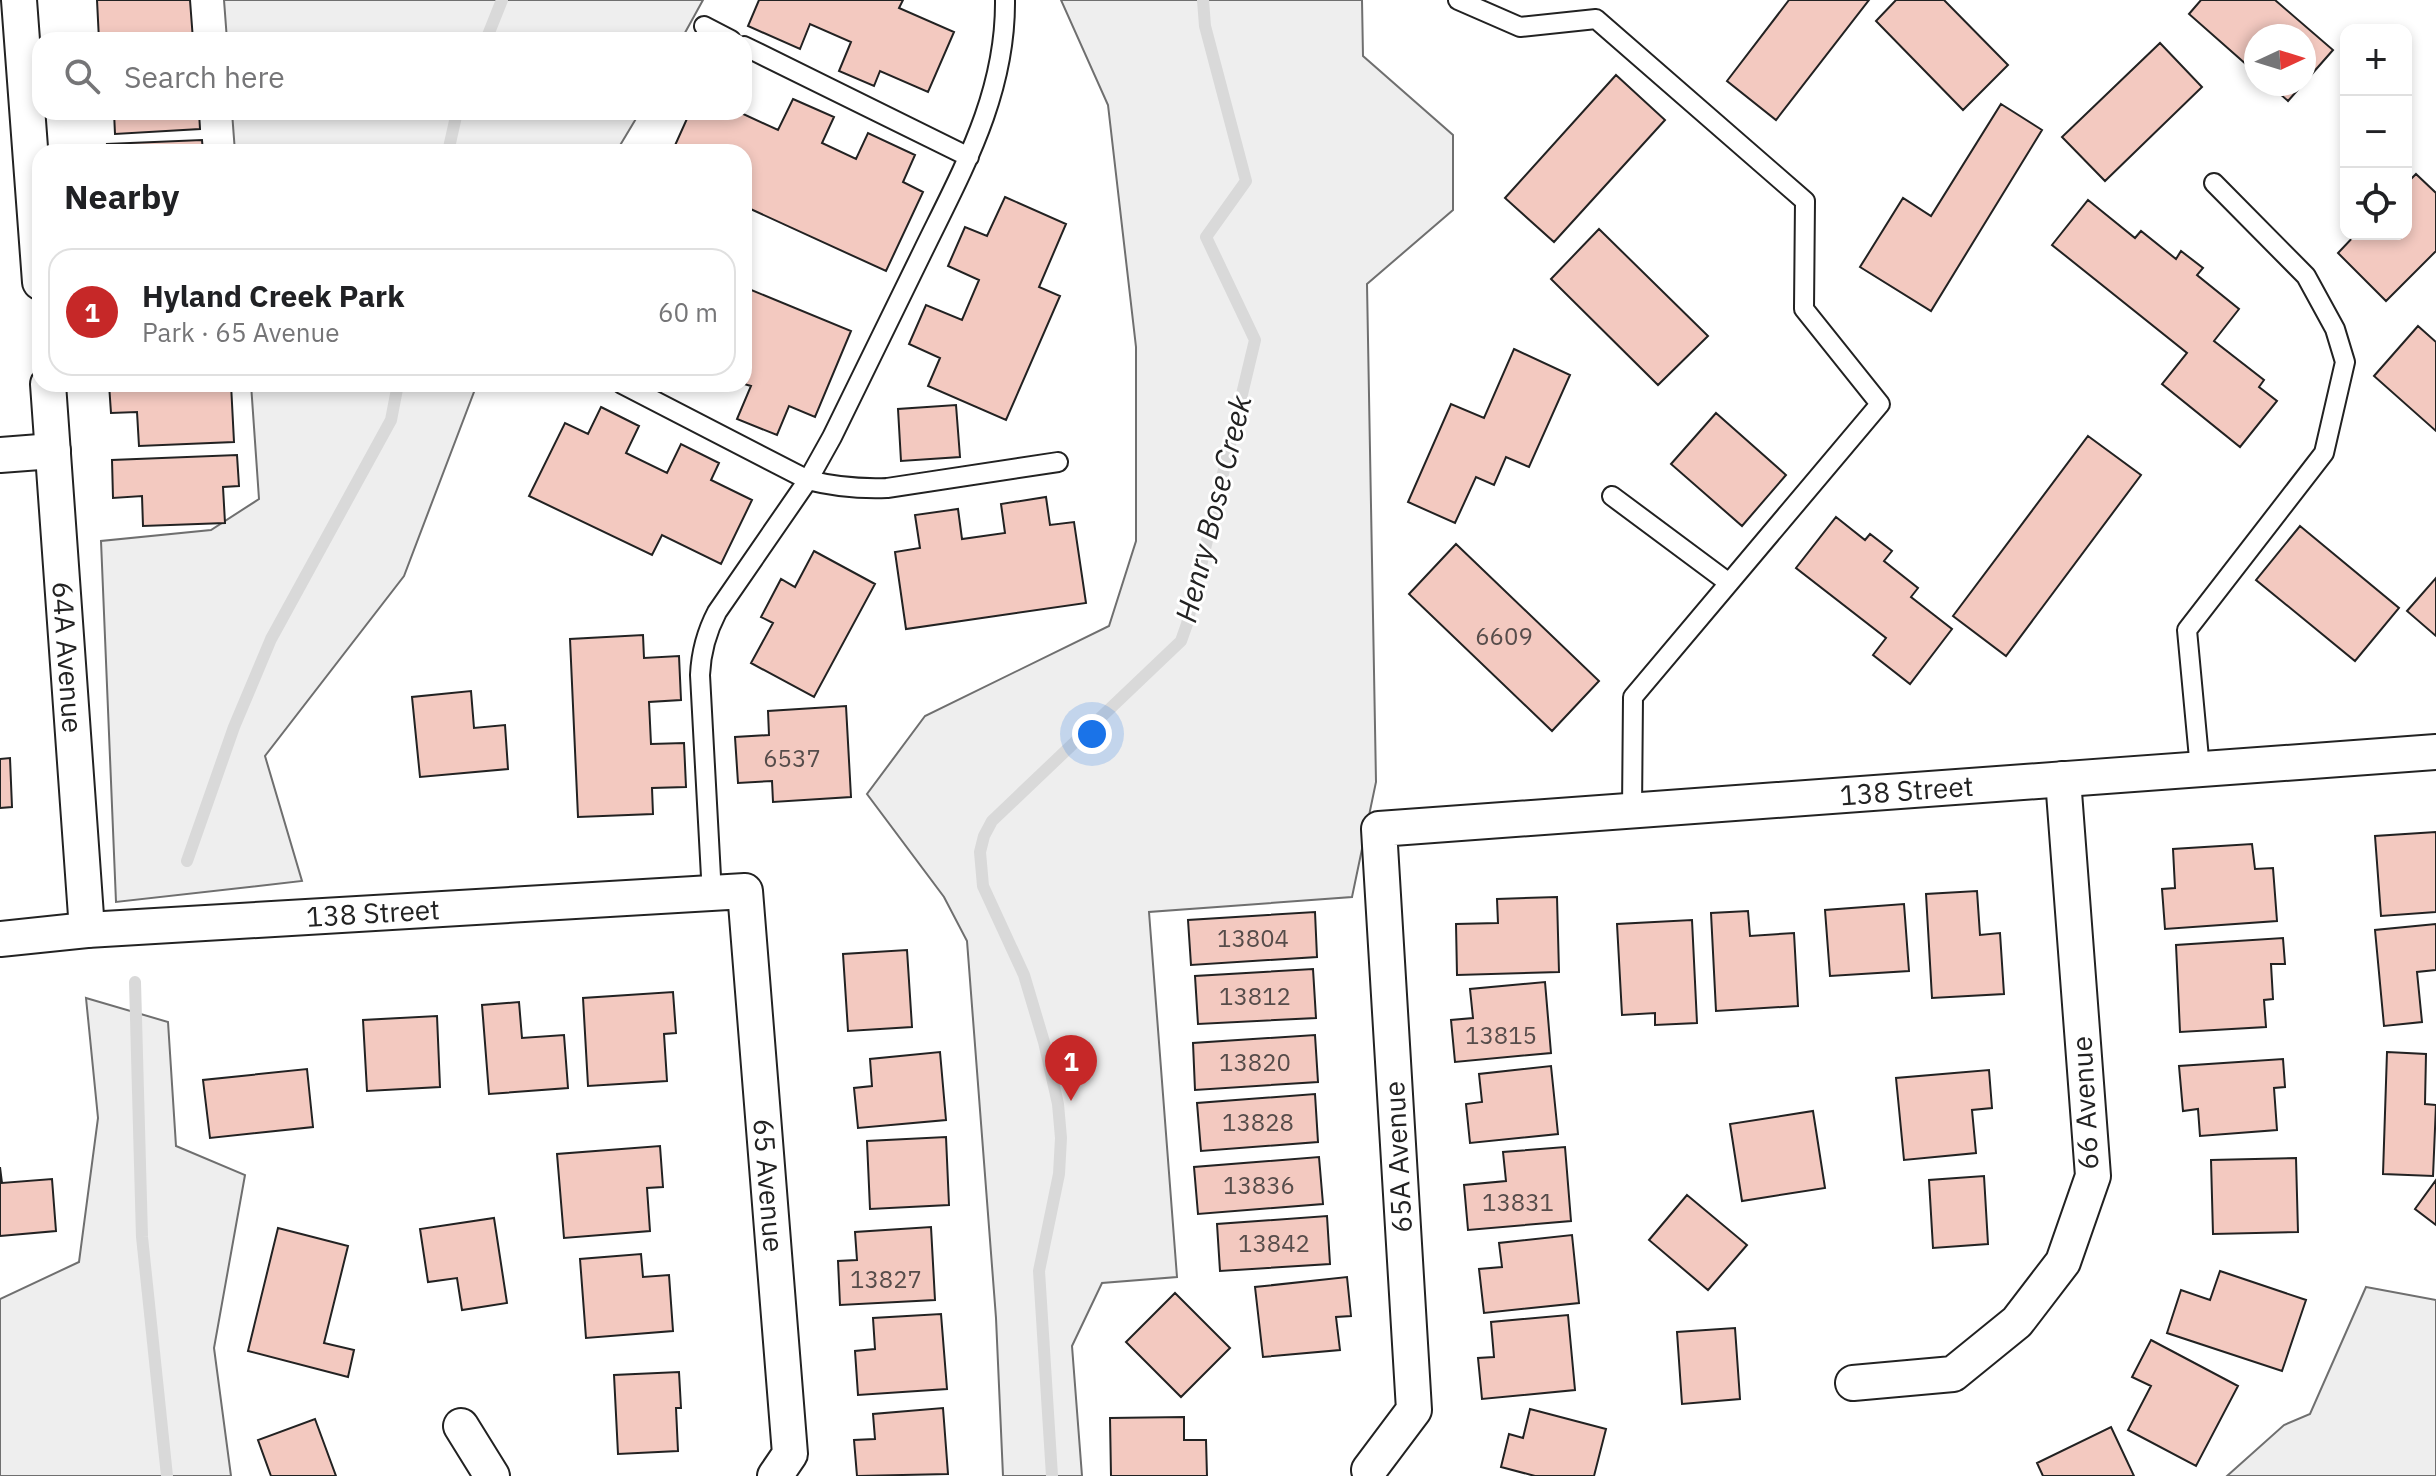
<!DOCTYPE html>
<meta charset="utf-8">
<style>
body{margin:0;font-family:"IBM Plex Sans",sans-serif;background:#f6f6f6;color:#202124}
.controls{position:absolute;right:24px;top:24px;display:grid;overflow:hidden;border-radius:16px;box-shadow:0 4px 12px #0003}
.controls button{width:72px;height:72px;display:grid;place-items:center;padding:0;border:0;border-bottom:2px solid #e0e0e0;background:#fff;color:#202124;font:40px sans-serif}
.compass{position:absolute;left:2244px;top:24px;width:72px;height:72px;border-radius:50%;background:#fff;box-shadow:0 4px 12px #0003;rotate:86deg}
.you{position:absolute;left:1092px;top:734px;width:28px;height:28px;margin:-20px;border:6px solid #fff;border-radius:50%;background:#1a73e8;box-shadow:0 0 0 12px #1a73e833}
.badge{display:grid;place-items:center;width:52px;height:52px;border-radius:50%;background:#c62828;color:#fff;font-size:26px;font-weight:700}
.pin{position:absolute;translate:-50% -66px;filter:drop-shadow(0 2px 4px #0008)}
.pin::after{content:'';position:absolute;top:42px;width:28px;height:24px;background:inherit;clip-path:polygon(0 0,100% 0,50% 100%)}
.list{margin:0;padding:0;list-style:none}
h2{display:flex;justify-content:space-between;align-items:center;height:104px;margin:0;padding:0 32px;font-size:34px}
h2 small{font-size:26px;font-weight:400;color:#757577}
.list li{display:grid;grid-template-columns:52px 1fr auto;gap:24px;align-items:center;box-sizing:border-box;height:128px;margin:0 16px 16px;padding:0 16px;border:2px solid #e0e0e0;border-radius:24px}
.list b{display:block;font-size:30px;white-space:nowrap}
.list p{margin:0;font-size:26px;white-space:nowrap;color:#757577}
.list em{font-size:26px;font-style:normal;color:#757577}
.icon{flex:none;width:44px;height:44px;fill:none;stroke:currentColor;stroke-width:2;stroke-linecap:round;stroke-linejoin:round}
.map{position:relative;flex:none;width:2436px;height:1476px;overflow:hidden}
.search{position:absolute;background:#fff;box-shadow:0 4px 12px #0003;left:32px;top:32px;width:720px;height:88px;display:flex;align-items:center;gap:20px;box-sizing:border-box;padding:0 28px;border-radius:24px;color:#757577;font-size:30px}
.panel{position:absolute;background:#fff;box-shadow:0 4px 12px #0003;left:32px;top:144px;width:720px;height:248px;border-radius:24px}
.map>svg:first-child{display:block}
</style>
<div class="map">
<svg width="2436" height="1476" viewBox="0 0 2436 1476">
<rect width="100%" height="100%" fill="#fff"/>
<!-- green -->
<path fill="#eee" stroke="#6f6f6f" stroke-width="2" d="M224 0H703L681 40H227Z
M1061 0H1362L1363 56 1453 135V210L1367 284 1376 782 1352 897 1149 912 1177 1277 1102 1283 1072 1346 1082 1476H1003L996 1318 967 941 944 897 867 794 925 716 1109 626 1136 541V347L1108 105Z
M232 112H640L616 152H235Z
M251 384H477L404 576 265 756 302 881 116 902 101 541 211 530 259 499Z
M86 998 168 1022 176 1146 245 1175 214 1348 231 1476H0V1299L79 1262 98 1118Z
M2366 1287 2436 1300V1476H2227L2284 1425 2310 1414Z"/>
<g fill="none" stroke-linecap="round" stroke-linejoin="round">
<!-- stream -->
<path stroke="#d9d9d9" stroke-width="12" d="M486 40 502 0
M448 152 457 112
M187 861 234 727 271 639 391 420 398 384
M135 982 142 1237 167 1476
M1052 1476 1039 1271 1059 1174 1061 1138 1058 1104 1044 1042 1024 975 983 886 980 852 984 836 992 821 1181 641 1187 624 1255 340 1206 237 1246 181 1205 26 1203 0"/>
</g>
<!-- building -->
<path fill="#f3c9c0" stroke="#222" stroke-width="2" d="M97 0H190L193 40H99Z
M759 0H903L899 8 954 32 928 92 880 71 874 86 839 71 851 42 810 24 800 49 748 26Z
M1789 0H1869L1776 120 1727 81Z
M1896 0H1944L2008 65 1963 110 1876 21Z
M2201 0H2275L2333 50 2304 83V36H2256V73L2189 14Z
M2160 43 2202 87 2105 181 2062 137Z
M1616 75 1665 120 1554 242 1505 198Z
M2269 84H2303L2288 101Z
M793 99 834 117 822 143 856 159 868 133 915 155 903 182 923 192 886 271 744 206V152H672L690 112H739L778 130Z
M2001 104 2042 130 1931 311 1860 267 1903 198 1931 216Z
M114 112H199L200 129 115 134Z
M202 140 203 152H108L107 144Z
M2416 174 2436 193V251L2386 301 2338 253 2356 234H2406V184Z
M1005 197 1066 224 1039 287 1060 296 1006 420 928 386 940 358 909 344 926 305 962 320 979 280 948 266 965 227 987 236Z
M2088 200 2135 238 2141 231 2176 259 2181 251 2203 268 2197 275 2239 309 2214 341 2264 380 2259 387 2277 401 2240 447 2162 384 2187 353 2052 245Z
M1599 229 1708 336 1658 385 1551 279Z
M744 287 851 331 815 417 789 406 777 435 737 419 751 386 744 384Z
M2418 326 2436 342V431L2374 376Z
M1514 349 1570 375 1529 467 1506 457 1494 485 1476 477 1455 523 1408 502 1451 404 1484 418Z
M109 384H231L234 442 139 446 137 412 111 413Z
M956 405 960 457 901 461 898 409Z
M601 407 639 426 626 453 667 473 681 444 719 463 711 480 752 500 721 564 662 535 652 555 529 496 565 423 588 434Z
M1716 413 1786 475 1742 526 1671 464Z
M2088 436 2141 475 2006 656 1953 616Z
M237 455 239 486 223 487 225 523 143 526 142 496 113 498 112 460Z
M1046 497 1050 525 1074 522 1086 603 906 629 895 552 920 548 915 515 958 509 962 539 1005 533 1001 504Z
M1836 517 1865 540 1870 534 1892 551 1884 561 1918 588 1911 597 1952 629 1910 684 1873 655 1886 638 1796 568Z
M2300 526 2399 608 2355 661 2256 580Z
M1456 544 1599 681 1552 731 1409 594Z
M814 551 875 584 814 697 751 663 773 623 761 617 781 579 795 587Z
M2436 578V636L2407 611Z
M643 635 644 658 679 656 681 700 649 702 651 744 684 743 686 787 652 788 653 814 578 817 570 639Z
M471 691 474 728 505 725 508 769 420 777 412 697Z
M846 706 851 797 773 802 772 781 738 783 735 737 769 735 768 711Z
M10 758 12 807 0 808V759Z
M2436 832V912L2381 916 2375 836Z
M2252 844 2255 869 2273 868 2277 921 2165 929 2162 889 2175 888 2173 849Z
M1977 891 1980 935 2000 933 2004 994 1932 998 1926 894Z
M1557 897 1559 972 1457 975 1456 924 1498 923 1497 899Z
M1904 904 1909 971 1830 976 1825 910Z
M1748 911 1750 936 1794 933 1798 1006 1716 1011 1711 913Z
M1315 912 1317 957 1191 965 1188 920Z
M1692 920 1697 1023 1655 1025V1013L1622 1015 1617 924Z
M2436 924V970L2417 972 2422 1022 2384 1026 2375 930Z
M2283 938 2285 964H2271L2273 999 2264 1000 2266 1027 2180 1032 2176 945Z
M907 950 912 1027 848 1031 843 954Z
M1313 969 1316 1018 1198 1024 1195 976Z
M1545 982 1551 1053 1455 1062 1451 1020 1473 1018 1470 989Z
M673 992 676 1033 664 1034 667 1081 588 1086 583 998Z
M519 1002 522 1038 564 1035 568 1088 489 1094 482 1005Z
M437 1016 440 1087 367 1091 363 1020Z
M1315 1035 1318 1082 1195 1090 1193 1043Z
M940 1052 946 1120 858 1128 854 1088 872 1086 870 1059Z
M2387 1052 2426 1054 2425 1104 2436 1105 2433 1176 2383 1174Z
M2283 1059 2285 1087 2274 1088 2277 1130 2200 1136 2198 1109 2183 1111 2179 1066Z
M1551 1066 1558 1134 1470 1143 1466 1104 1482 1102 1479 1074Z
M307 1069 313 1127 210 1138 203 1080Z
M1989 1070 1992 1108 1972 1110 1976 1153 1904 1160 1896 1078Z
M1315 1094 1318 1142 1201 1151 1197 1103Z
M1813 1111 1825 1188 1742 1201 1730 1124Z
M946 1137 949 1205 870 1209 867 1141Z
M660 1146 663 1187 647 1188 650 1231 564 1238 557 1154Z
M1565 1147 1571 1221 1468 1230 1464 1185 1506 1181 1503 1152Z
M1319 1157 1323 1204 1198 1214 1194 1167Z
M2296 1158 2298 1232 2213 1234 2211 1160Z
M0 1167 2 1183 52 1179 56 1231 0 1236Z
M1984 1176 1988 1244 1933 1248 1929 1180Z
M2436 1180V1225L2415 1209Z
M1687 1195 1747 1245 1708 1290 1649 1240Z
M1327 1216 1330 1264 1220 1271 1217 1224Z
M494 1218 507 1303 462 1310 457 1278 428 1282 420 1229Z
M931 1227 935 1300 840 1305 838 1261 857 1260 855 1232Z
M278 1228 348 1246 324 1343 354 1350 348 1377 248 1351Z
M1572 1235 1579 1303 1484 1313 1479 1269 1502 1267 1499 1243Z
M641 1254 643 1277 669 1275 673 1331 586 1338 580 1259Z
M2220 1271 2306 1300 2282 1371 2167 1333 2181 1290 2210 1300Z
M1347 1277 1351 1316 1336 1317 1340 1350 1263 1357 1255 1287Z
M1175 1293 1230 1348 1181 1397 1126 1342Z
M941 1314 947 1389 858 1395 855 1351 875 1349 873 1318Z
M1568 1315 1575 1390 1482 1399 1478 1358 1494 1357 1491 1322Z
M1735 1328 1740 1399 1682 1404 1677 1332Z
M2151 1340 2238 1386 2196 1466 2128 1430 2151 1386 2132 1377Z
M679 1372 681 1408H676L678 1451 618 1454 614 1375Z
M943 1408 948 1474 857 1476 854 1440 875 1439 873 1414Z
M1530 1409 1606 1429 1594 1476H1535L1501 1467 1509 1434 1523 1438Z
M1184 1417V1440H1206L1207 1476H1111L1110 1418Z
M315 1419 336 1476H271L258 1440Z
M2111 1427 2134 1476H2043L2037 1463Z"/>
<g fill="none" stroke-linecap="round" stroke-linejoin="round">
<defs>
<path id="lane" d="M1458 0 1520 27 1596 19 1805 201 1804 309 1880 404 1633 697 1632 811
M704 26 731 40
M744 46 969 157
M622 384 808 480C835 487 859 489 887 488L1058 462
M1612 496 1729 583
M2200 769 2187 630 2324 453 2345 362 2335 329 2306 276 2214 183
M712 895 700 675C701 652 706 633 717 612L808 480 832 437C862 375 893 313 923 251 963 169 1006 94 1005 0"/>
<g id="street">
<path d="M19 0 40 282"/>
<path id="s1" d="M48 384 87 930"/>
<path d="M0 455 53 451"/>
<path id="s2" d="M0 939 87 930 745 891 790 1454 775 1476"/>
<path d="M1853 1383 1953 1374 2017 1322 2063 1262 2093 1176 2063 779"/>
<path d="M461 1426 492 1476"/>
<path id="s3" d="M1369 1470 1414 1410 1379 829 2436 752"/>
</g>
</defs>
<!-- lane casing -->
<use href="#lane" stroke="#222" stroke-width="22"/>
<!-- street casing -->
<use href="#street" stroke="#222" stroke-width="38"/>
<!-- lane -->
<use href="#lane" stroke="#fff" stroke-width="18"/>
<!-- street -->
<use href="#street" stroke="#fff" stroke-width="34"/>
</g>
<g text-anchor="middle" stroke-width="6" stroke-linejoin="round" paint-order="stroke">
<!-- number labels -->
<g font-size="24" fill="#564c4a">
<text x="1504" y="645">6609</text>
<text x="792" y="767">6537</text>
<text x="1253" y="947">13804</text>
<text x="1255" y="1005">13812</text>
<text x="1501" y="1044">13815</text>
<text x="1255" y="1071">13820</text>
<text x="1258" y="1131">13828</text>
<text x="1259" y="1194">13836</text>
<text x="1518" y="1211">13831</text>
<text x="1274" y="1252">13842</text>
<text x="886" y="1288">13827</text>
</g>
<!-- street labels -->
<g font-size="28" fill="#222" stroke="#fff">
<text dy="10" stroke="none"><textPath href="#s1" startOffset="274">64A Avenue</textPath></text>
<text dy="10" stroke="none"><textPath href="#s3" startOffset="1186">138 Street</textPath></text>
<text dy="10" stroke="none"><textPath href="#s2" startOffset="374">138 Street</textPath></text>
<text transform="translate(2085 1103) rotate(-93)" y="10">66 Avenue</text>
<text transform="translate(1398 1157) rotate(-93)" y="10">65A Avenue</text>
<text dy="10" stroke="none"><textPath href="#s2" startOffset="1042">65 Avenue</textPath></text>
</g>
<!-- water labels -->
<g font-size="30" font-style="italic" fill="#222" stroke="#fff">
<text transform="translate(1214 509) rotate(-76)" y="10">Henry Bose Creek</text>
</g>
</g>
</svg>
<div class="controls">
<button>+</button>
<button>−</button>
<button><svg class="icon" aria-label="locate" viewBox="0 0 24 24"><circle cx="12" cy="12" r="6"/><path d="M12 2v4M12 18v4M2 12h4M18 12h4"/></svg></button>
</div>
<svg class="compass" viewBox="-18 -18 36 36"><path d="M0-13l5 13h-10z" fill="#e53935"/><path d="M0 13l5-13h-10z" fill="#757577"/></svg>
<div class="you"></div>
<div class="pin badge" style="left:1071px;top:1101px">1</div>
<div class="search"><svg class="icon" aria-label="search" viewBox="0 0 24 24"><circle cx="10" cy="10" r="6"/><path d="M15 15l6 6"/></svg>Search here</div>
<section class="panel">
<h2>Nearby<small></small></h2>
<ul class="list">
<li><span class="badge">1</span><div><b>Hyland Creek Park</b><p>Park · 65 Avenue</p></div><em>60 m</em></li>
</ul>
</section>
</div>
